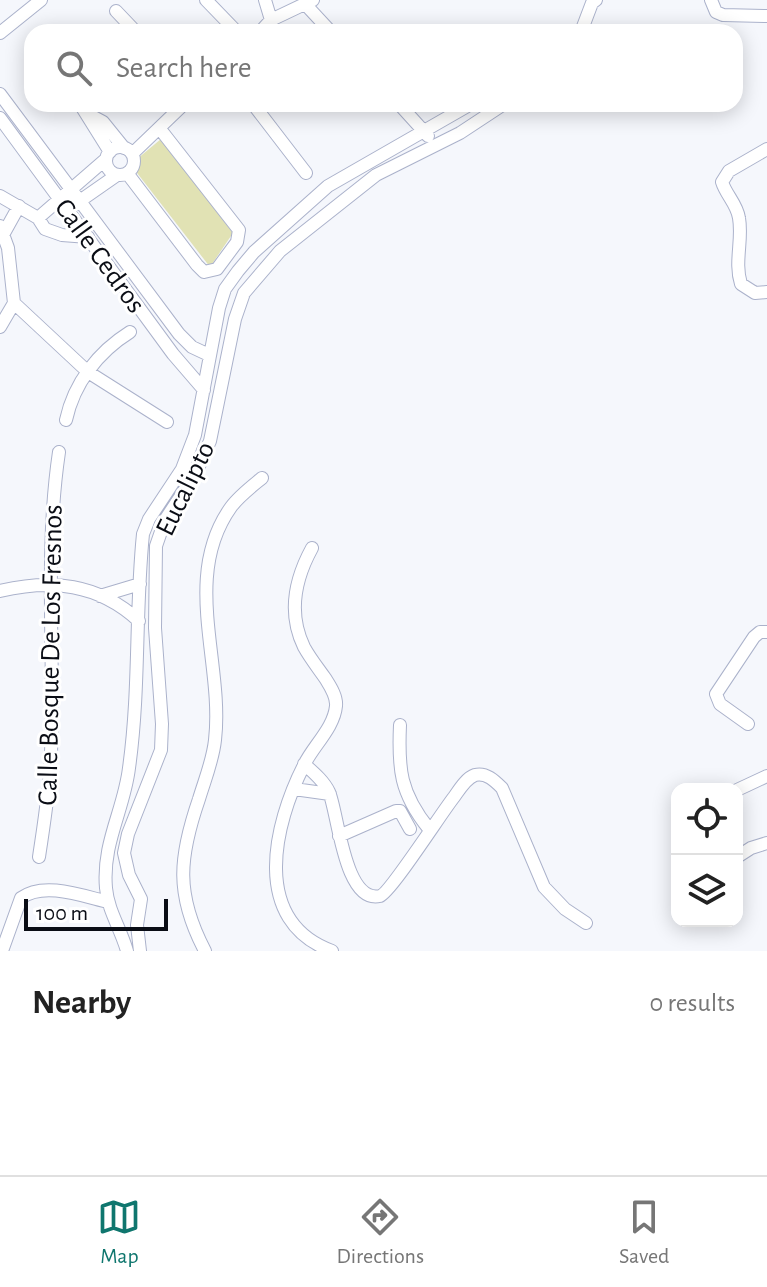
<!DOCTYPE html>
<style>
body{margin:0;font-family:"Alegreya Sans",sans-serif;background:#f6f6f6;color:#222}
.controls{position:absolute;right:24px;bottom:24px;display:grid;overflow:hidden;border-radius:16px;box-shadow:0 4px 20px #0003}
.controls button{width:72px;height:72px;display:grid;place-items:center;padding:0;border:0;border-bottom:2px solid #e0e0e0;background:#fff;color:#222;font:40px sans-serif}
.scale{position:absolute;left:24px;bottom:20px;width:144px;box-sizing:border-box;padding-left:8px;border:4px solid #0a0d15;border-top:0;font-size:22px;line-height:28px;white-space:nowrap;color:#0a0d15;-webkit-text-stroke:6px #fff;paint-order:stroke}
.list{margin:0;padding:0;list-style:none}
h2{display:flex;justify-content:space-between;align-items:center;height:104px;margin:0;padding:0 32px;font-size:34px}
h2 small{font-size:26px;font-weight:400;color:#767676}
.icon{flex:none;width:44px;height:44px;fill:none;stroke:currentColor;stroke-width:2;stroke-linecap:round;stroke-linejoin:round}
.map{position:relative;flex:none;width:767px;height:951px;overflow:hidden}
.search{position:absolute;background:#fff;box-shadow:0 4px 20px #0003;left:24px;right:24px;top:24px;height:88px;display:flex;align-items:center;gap:20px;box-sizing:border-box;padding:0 28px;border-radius:24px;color:#767676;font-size:30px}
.sheet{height:224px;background:#fff}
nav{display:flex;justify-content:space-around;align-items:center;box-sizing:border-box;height:112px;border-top:2px solid #e0e0e0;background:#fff;font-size:22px;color:#767676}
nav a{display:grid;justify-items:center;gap:4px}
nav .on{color:#0f766e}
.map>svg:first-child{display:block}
</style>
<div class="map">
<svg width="767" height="951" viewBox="0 0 767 951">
<rect width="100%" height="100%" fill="#f5f7fc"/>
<!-- green -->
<path fill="#e1e2b4" d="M161 139 233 233 210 267 134 169 137 159Z"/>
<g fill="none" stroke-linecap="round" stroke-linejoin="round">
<defs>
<path id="minor" d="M206 0 237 32
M265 0 271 20
M711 0 716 12 723 15 767 16
M305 4 331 32
M116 11 136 32
M260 32 271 20 313 0
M581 32 592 3 596 0
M0 33 41 0
M0 94 179 334 192 347 209 355
M80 104 110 152
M253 104 306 173
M399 104 428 136
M88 114 103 122 124 148
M0 118 173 354 204 390
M106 161a14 14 0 1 1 28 0a14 14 0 1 1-28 0Z
M767 149 729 171 722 182C726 195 737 204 739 218 743 240 734 262 741 284L755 293 767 292
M132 154 184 104
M127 173 197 265 204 272 217 269 237 242 239 230 160 129
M0 196 38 218 45 229 62 235 88 237
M74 205 117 175
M38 218 106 159
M0 226 8 248 14 303 0 327
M4 233 19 206
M14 303 88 372 167 422
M66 420C74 383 98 352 130 332
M312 548C295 579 288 614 304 647 310 658 318 668 325 678 330 686 337 696 336 706 334 728 313 746 304 765 274 824 250 921 332 951
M0 591C51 579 98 583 139 621
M100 596 140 584
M748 724 720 704 716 694 754 637 760 632H767
M400 725C398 769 400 793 429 829
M304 764C313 772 324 781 329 792 338 812 344 904 380 896 390 893 442 812 454 797 459 790 466 778 475 775 486 772 495 781 502 788L544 887 565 909 586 923
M294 789 330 794
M737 790 767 776
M339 836 396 811H400L410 829
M39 857C44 823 50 788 51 753 55 652 44 553 59 452
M737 857 751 848 767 843
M2 951 21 898C44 881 83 896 108 902
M127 951C121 929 108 911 106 888 102 843 124 810 129 768 140 690 135 612 143 534L149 519 182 469 195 435 219 308 225 289 238 271 254 252 328 186 471 104
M140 951 137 925 141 899 129 875 124 853 128 834 161 750 162 724 155 628 156 546 165 520 196 473 210 441 235 319 244 293 280 251 376 175 460 133 504 104
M205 951C175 894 179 857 199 799 205 779 213 760 215 740 224 663 181 577 231 507 239 496 251 487 262 478"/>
</defs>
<!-- minor casing -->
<use href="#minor" stroke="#abb2cb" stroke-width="14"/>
<!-- minor -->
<use href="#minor" stroke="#fff" stroke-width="12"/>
</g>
<g text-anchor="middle" stroke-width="6" stroke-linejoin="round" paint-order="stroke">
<!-- street labels -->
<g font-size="28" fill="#0a0d15" stroke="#fff">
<text transform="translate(101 255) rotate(54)" y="10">Calle Cedros</text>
<text transform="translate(184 488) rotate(-64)" y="10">Eucalipto</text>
<text transform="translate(49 655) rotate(-89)" y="10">Calle Bosque De Los Fresnos</text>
</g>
</g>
</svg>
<div class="controls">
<button><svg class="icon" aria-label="locate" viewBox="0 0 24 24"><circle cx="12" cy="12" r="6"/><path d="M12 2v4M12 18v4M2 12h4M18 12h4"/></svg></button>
<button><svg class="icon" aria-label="layers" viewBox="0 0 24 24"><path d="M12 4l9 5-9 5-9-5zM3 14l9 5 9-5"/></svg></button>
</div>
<div class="scale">100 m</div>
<div class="search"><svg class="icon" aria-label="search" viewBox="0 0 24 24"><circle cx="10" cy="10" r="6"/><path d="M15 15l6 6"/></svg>Search here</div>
</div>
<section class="sheet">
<h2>Nearby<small>0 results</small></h2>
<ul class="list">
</ul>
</section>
<nav>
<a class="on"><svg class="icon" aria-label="map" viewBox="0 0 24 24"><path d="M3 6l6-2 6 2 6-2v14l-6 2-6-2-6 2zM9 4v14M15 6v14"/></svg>Map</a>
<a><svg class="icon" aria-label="directions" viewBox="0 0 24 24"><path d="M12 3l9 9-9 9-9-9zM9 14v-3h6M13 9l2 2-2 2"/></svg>Directions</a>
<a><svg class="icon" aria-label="saved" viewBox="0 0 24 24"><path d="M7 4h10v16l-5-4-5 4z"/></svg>Saved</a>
</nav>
